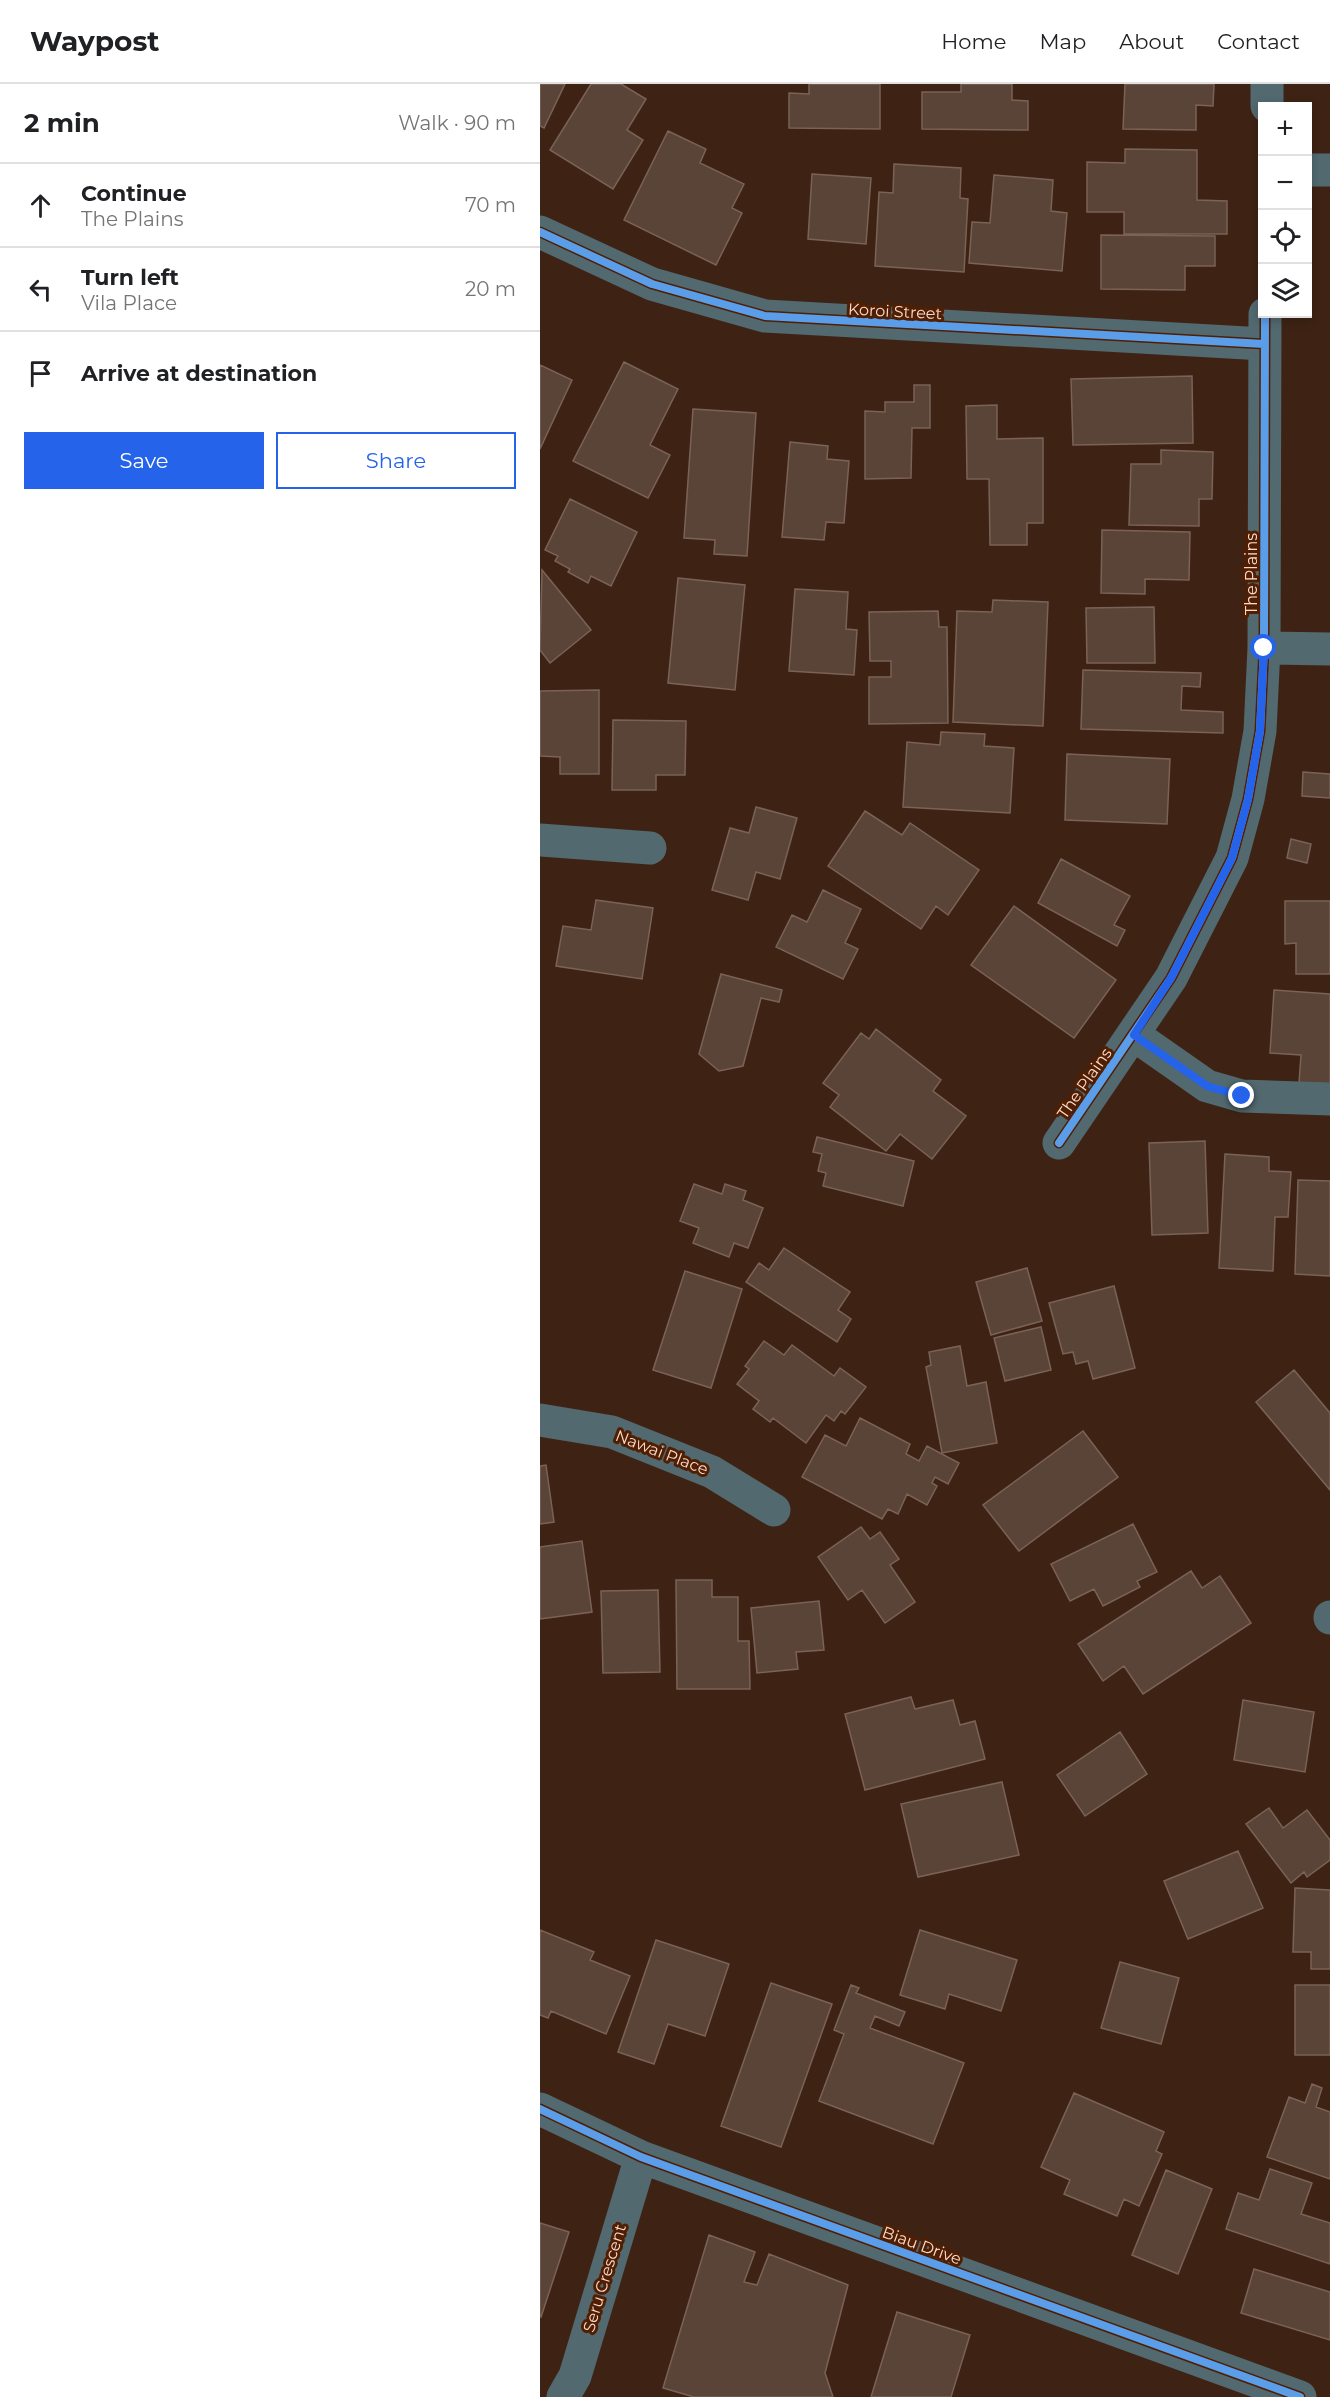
<!DOCTYPE html>
<meta charset="utf-8">
<style>
body{margin:0;font-family:Montserrat,sans-serif;background:#f2f2f2;color:#202124}
.controls{position:absolute;right:18px;top:18px;display:grid;overflow:hidden;border-radius:0px;box-shadow:0 3px 9px #0003}
.controls button{width:54px;height:54px;display:grid;place-items:center;padding:0;border:0;border-bottom:2px solid #e0e0e0;background:#fff;color:#202124;font:30px sans-serif}
.stop{position:absolute;width:18px;height:18px;margin:-14px;border:4px solid #2563eb;border-radius:50%;background:#fff}
.stop.end{background:#2563eb;border-color:#fff;box-shadow:0 2px 6px #0008}
.list{margin:0;padding:0;list-style:none}
h2{display:flex;justify-content:space-between;align-items:center;height:78px;margin:0;padding:0 24px;font-size:26px}
h2 small{font-size:20px;font-weight:400;color:#757577}
.list li{display:grid;grid-template-columns:39px 1fr auto;gap:18px;align-items:center;box-sizing:border-box;height:84px;padding:0 24px;border-top:2px solid #e0e0e0}
.list b{display:block;font-size:22px;white-space:nowrap}
.list p{margin:0;font-size:20px;white-space:nowrap;color:#757577}
.list em{font-size:20px;font-style:normal;color:#757577}
.actions{display:flex;gap:12px;padding:18px 24px}
.actions a{flex:1;padding:14px 0;border:2px solid #2563eb;border-radius:0px;text-align:center;font-size:21px;color:#2563eb}
.actions .main{background:#2563eb;color:#fff}
.icon{flex:none;width:33px;height:33px;fill:none;stroke:currentColor;stroke-width:2;stroke-linecap:round;stroke-linejoin:round}
.map{position:relative;flex:none;width:790px;height:2313px;overflow:hidden}
header{display:flex;align-items:center;gap:36px;box-sizing:border-box;height:84px;padding:0 30px;background:#fff;border-bottom:2px solid #e0e0e0}
header strong{font-size:28px}
nav{display:flex;gap:33px;margin-inline-start:auto;font-size:21px}
main{display:flex}
aside{flex:1;background:#fff}
.map>svg:first-child{display:block}
</style>
<header>
<strong>Waypost</strong>
<nav><a>Home</a><a>Map</a><a>About</a><a>Contact</a></nav>
</header>
<main>
<aside>
<h2>2 min<small>Walk · 90 m</small></h2>
<ul class="list">
<li><svg class="icon" aria-label="ahead" viewBox="0 0 24 24"><path d="M12 20V5M6 11l6-6 6 6"/></svg><div><b>Continue</b><p>The Plains</p></div><em>70 m</em></li>
<li><svg class="icon" aria-label="left" viewBox="0 0 24 24"><path d="M17 20v-9H6M10 6l-5 5 5 5"/></svg><div><b>Turn left</b><p>Vila Place</p></div><em>20 m</em></li>
<li><svg class="icon" aria-label="arrive" viewBox="0 0 24 24"><path d="M6 21V4h12l-3 4 3 4H6"/></svg><div><b>Arrive at destination</b></div></li>
</ul>
<div class="actions"><a class="main">Save</a><a>Share</a></div>
</aside>
<div class="map">
<svg width="790" height="2313" viewBox="0 0 790 2313">
<rect width="100%" height="100%" fill="#3e2314"/>
<!-- building -->
<path fill="#5a4337" stroke="#7a6257" stroke-width="1.5" d="M0 0H25L4 44 0 42Z
M51 0H81L106 15 87 46 103 56 73 105 10 66Z
M269 0H340V45L249 44V9L269 10Z
M421 0H472V16L488 17V46L382 45V8H421Z
M585 0H674L673 22 656 21V46L583 45Z
M128 47 166 65 160 79 204 100 192 124 202 129 176 181 84 136Z
M585 65 657 66V116L687 117V150H584V128H547V78L585 79Z
M354 80 421 84 420 114 428 115 424 188 335 182 339 108 353 109Z
M272 90 331 94 326 160 268 155Z
M454 91 513 96 511 127 527 129 522 187 429 179 432 138 450 139Z
M561 151 675 152V182H645V206L561 205Z
M84 278 138 305 110 361 130 371 108 414 33 377Z
M0 281 32 296 0 365Z
M652 292 653 359 533 361 531 295Z
M374 301H390V344H372L371 394 325 395V327L345 328V318H374Z
M457 321V355L503 354V439H487V461H450L449 395H427L426 322Z
M153 325 216 329 207 472 174 470 175 456 144 454Z
M250 358 288 362 287 375 309 377 304 439 286 438 284 456 242 453Z
M621 366 673 368 672 415H659V442L589 441 591 380H621Z
M30 415 97 448 71 502 51 492 48 499 28 488 30 485 15 477 18 472 5 466Z
M562 446 650 448 649 496 605 495V510L561 509Z
M2 486 51 546 10 579 0 566Z
M138 494 205 501 195 606 128 599Z
M255 505 308 508 306 545 317 546 314 591 249 587Z
M453 516 508 518 503 642 413 638 417 527 452 528Z
M614 523 615 579H547L546 524Z
M398 527 399 543H407L408 639 329 640V593H351V577H330L329 528Z
M543 586 661 589 660 603 642 602 641 626 683 628V649L541 645Z
M59 606V690H20V673L0 672V607Z
M73 636 146 637 145 691H116V706H72Z
M401 648 445 650 444 662 474 664 470 729 363 723 367 658 400 661Z
M527 670 630 675 627 740 525 736Z
M763 688 790 690V714L762 712Z
M216 723 257 734 240 795 216 788 208 816 172 806 190 744 209 749Z
M325 727 362 751 370 739 439 786 408 831 396 822 381 845 288 782Z
M751 755 771 760 767 779 747 774Z
M521 775 590 812 574 841 585 846 577 862 498 819Z
M283 806 321 825 305 859 318 865 303 895 236 863 252 831 267 838Z
M56 816 113 824 102 895 16 882 23 842 51 846Z
M745 817H790V890H756V859L745 860Z
M474 822 576 896 534 954 431 881Z
M181 890 242 906 239 918 221 914 203 982 179 987 159 970Z
M734 906 790 910V1001L759 999 761 971 730 969Z
M336 945 401 996 393 1007 426 1032 392 1075 360 1050 346 1067 290 1023 299 1011 283 999 321 949 329 955Z
M277 1053 374 1077 363 1122 283 1102 286 1089 278 1087 282 1070 273 1068Z
M665 1057 668 1149 612 1151 609 1059Z
M685 1070 729 1073V1087L751 1088 748 1133H735L733 1187 679 1184Z
M758 1096 790 1097V1192L755 1190Z
M154 1100 182 1110 185 1100 206 1107 203 1116 223 1124 208 1164 194 1159 189 1173 153 1159 159 1144 140 1137Z
M244 1164 310 1208 298 1226 311 1235 297 1258 206 1198 219 1179 229 1186Z
M487 1184 502 1237 451 1251 436 1198Z
M145 1187 202 1205 171 1304 113 1286Z
M574 1202 595 1284 553 1295 548 1277 536 1280 533 1268 523 1270 509 1219Z
M501 1243 511 1286 465 1297 454 1254Z
M224 1257 244 1271 252 1261 294 1292 300 1284 326 1303 305 1330 301 1327 294 1337 286 1331 266 1359 233 1334 230 1338 213 1325 219 1317 197 1300 209 1285 205 1282Z
M420 1262 427 1302 446 1298 457 1359 402 1369 386 1283 391 1281 389 1268Z
M754 1286 790 1329V1406L716 1318Z
M320 1334 370 1360 366 1370 379 1377 387 1362 419 1379 408 1400 395 1393 392 1399 397 1402 387 1421 367 1410 358 1430 348 1425 342 1435 262 1393 285 1351 306 1362Z
M543 1347 578 1393 479 1467 443 1421Z
M6 1381 14 1438 0 1440V1382Z
M593 1440 617 1488 597 1497 600 1503 563 1522 554 1505 530 1517 511 1480Z
M321 1443 330 1455 340 1448 359 1475 350 1481 375 1518 345 1539 322 1506 308 1516 278 1473Z
M42 1457 52 1528 0 1535V1463Z
M651 1487 662 1504 680 1492 711 1539 603 1610 584 1582 563 1597 538 1560Z
M136 1496H172V1513H198V1557H209L210 1605H137Z
M118 1506 120 1588 63 1589 61 1507Z
M279 1517 284 1566 256 1568 258 1585 217 1589 211 1524Z
M371 1613 375 1625 413 1616 420 1641 435 1637 445 1675 325 1706 305 1630Z
M703 1616 774 1628 765 1688 694 1676Z
M580 1648 607 1690 545 1732 517 1691Z
M462 1698 479 1771 378 1793 361 1720Z
M729 1724 743 1744 767 1726 790 1756V1776L767 1793 764 1788 751 1799 706 1740Z
M698 1767 723 1824 648 1855 624 1797Z
M755 1804 790 1806V1885H771V1868H753Z
M0 1846 54 1868 50 1876 90 1892 66 1950 11 1927 8 1934 0 1931Z
M380 1846 477 1876 461 1927 409 1910 405 1925 360 1911Z
M116 1856 189 1880 165 1952 128 1940 114 1980 78 1968Z
M580 1878 639 1894 621 1960 561 1944Z
M231 1899 292 1920 241 2063 181 2042Z
M311 1901 319 1904 316 1909 365 1928 359 1942 335 1932 330 1944 424 1979 393 2060 279 2017 304 1950 294 1946Z
M755 1901H790V1971H755Z
M772 2000 782 2004 776 2023 790 2028V2095L727 2073 749 2013 765 2019Z
M534 2009 624 2048 616 2067 622 2070 599 2122 584 2115 577 2132 524 2110 530 2096 501 2083Z
M730 2085 772 2099 761 2130 790 2139V2180L686 2145 698 2109 719 2116Z
M626 2086 672 2105 638 2190 592 2171Z
M0 2139 29 2148 1 2233 0 2232Z
M169 2151 215 2168 204 2198 217 2201 229 2170 308 2201 285 2289 293 2313H154L123 2304Z
M714 2185 790 2208V2256L701 2229Z
M357 2228 430 2251 411 2313H331Z"/>
<g fill="none" stroke-linecap="round" stroke-linejoin="round">
<!-- street -->
<path stroke="#526970" stroke-width="33" d="M727 0V22
M768 86H790
M0 148 112 200 225 232 724 260
M724 564 790 565
M0 756 110 764
M594 951 667 1002 702 1012 790 1015
M519 1059 631 894 692 774 708 715 720 647 724 564 725 230
M0 1336 72 1348 172 1388 234 1426
M790 1533V1534
M0 2025 101 2073 760 2313
M23 2313 35 2292 101 2073"/>
<defs>
<path id="cycleway" d="M0 148 112 200 225 232 724 260
M519 1059 631 894 692 774 708 715 720 647 724 564 725 230
M0 2025 101 2073 760 2313"/>
</defs>
<!-- cycleway casing -->
<use href="#cycleway" stroke="#501e02" stroke-width="11"/>
<!-- cycleway -->
<use href="#cycleway" stroke="#5a9eea" stroke-width="8"/>
</g>
<g fill="none" stroke-linecap="round" stroke-linejoin="round">
<!-- route -->
<path stroke="#2563eb" stroke-width="8" d="M702 1012 667 1002 594 951 631 894 692 774 708 715 720 647 724 564"/>
</g>
<g text-anchor="middle" stroke-width="6" stroke-linejoin="round" paint-order="stroke">
<!-- street labels -->
<g font-size="16" fill="#fcdbcc" stroke="#501e02">
<text transform="translate(355 227) rotate(3)" y="6">Koroi Street</text>
<text transform="translate(711 490) rotate(-90)" y="6">The Plains</text>
<text transform="translate(544 999) rotate(-55)" y="6">The Plains</text>
<text transform="translate(122 1368) rotate(21)" y="6">Nawai Place</text>
<text transform="translate(382 2161) rotate(20)" y="6">Biau Drive</text>
<text transform="translate(64 2194) rotate(-73)" y="6">Seru Crescent</text>
</g>
</g>
</svg>
<div class="controls">
<button>+</button>
<button>−</button>
<button><svg class="icon" aria-label="locate" viewBox="0 0 24 24"><circle cx="12" cy="12" r="6"/><path d="M12 2v4M12 18v4M2 12h4M18 12h4"/></svg></button>
<button><svg class="icon" aria-label="layers" viewBox="0 0 24 24"><path d="M12 4l9 5-9 5-9-5zM3 14l9 5 9-5"/></svg></button>
</div>
<div class="stop" style="left:724px;top:564px"></div>
<div class="stop end" style="left:702px;top:1012px"></div>
</div>
</main>
